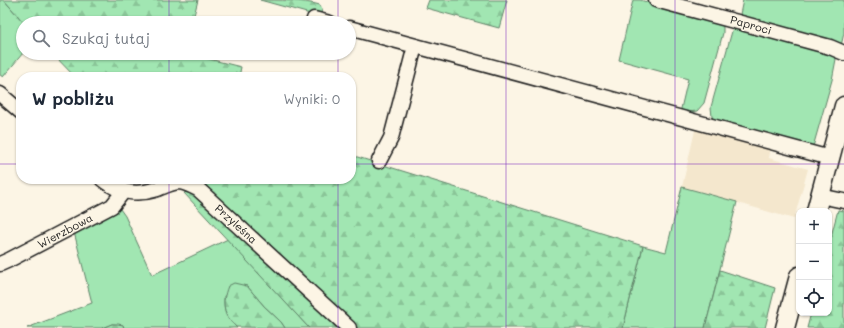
<!DOCTYPE html>
<html lang="pl">
<meta charset="utf-8">
<style>
body{margin:0;font-family:Mali,sans-serif;background:#f2f2f3;color:#1f2937}
.controls{position:absolute;right:12px;bottom:12px;display:grid;overflow:hidden;border-radius:8px;box-shadow:0 1px 3px #0004}
.controls button{width:36px;height:36px;display:grid;place-items:center;padding:0;border:0;border-bottom:1px solid #e0e1e3;background:#fff;color:#1f2937;font:20px sans-serif}
.list{margin:0;padding:0;list-style:none}
h2{display:flex;justify-content:space-between;align-items:center;height:52px;margin:0;padding:0 16px;font-size:17px}
h2 small{font-size:13px;font-weight:400;color:#747a83}
.icon{flex:none;width:22px;height:22px;fill:none;stroke:currentColor;stroke-width:2;stroke-linecap:round;stroke-linejoin:round}
.map{position:relative;flex:none;width:844px;height:328px;overflow:hidden}
.search{position:absolute;background:#fff;box-shadow:0 1px 3px #0004;left:16px;top:16px;width:340px;height:44px;display:flex;align-items:center;gap:10px;box-sizing:border-box;padding:0 14px;border-radius:22px;color:#747a83;font-size:15px}
.panel{position:absolute;background:#fff;box-shadow:0 1px 3px #0004;left:16px;top:72px;width:340px;height:112px;border-radius:16px}
.map>svg:first-child{display:block}
</style>
<div class="map">
<svg width="844" height="328" viewBox="0 0 844 328">
<defs>
<pattern id="forest-firs" width="22" height="20" patternUnits="userSpaceOnUse"><rect width="22" height="20" fill="#a1e6b2"/><path d="M5 1l3.5 6h-7zM16 11l3.5 6h-7z" fill="#8ac598"/></pattern>
</defs>
<rect width="100%" height="100%" fill="#fcf5e5"/>
<filter id="ink" filterUnits="userSpaceOnUse"><feTurbulence type="fractalNoise" baseFrequency=".025" numOctaves="2"/><feDisplacementMap in="SourceGraphic" scale="8" xChannelSelector="R" yChannelSelector="G"/><feConvolveMatrix kernelMatrix="1 2 1 2 8 2 1 2 1" color-interpolation-filters="sRGB"/></filter>
<g filter="url(#ink)">
<!-- built -->
<path fill="#f4e7cd" d="M696 126 771 146 769 158 808 169 794 219 682 187Z"/>
<!-- green -->
<path fill="#a1e6b2" stroke="#5e8167" d="M0 0H4L24 23H23V53L3 77 0 75Z
M633 0H640L723 23V33L704 103 697 111 680 113 688 79 619 60Z
M743 0H844V33L841 46 739 19Z
M734 24 837 54 832 80 813 147 719 124 712 117 711 107Z
M682 187 737 202 705 328H623L643 246 666 252Z
M120 209 125 216 152 275 228 239 309 328H285L281 322 264 306 247 286 224 296C224 313 225 316 237 328H124L123 325 112 324 102 328H27L92 303 74 232Z"/>
<!-- forest -->
<path fill="url(#forest-firs)" stroke="#5e8167" d="M4 0H198L192 23H24Z
M260 0C279 0 302 0 320 5L322 9 321 17Z
M429 0H507L499 28 426 8Z
M52 53H185L241 67 239 77H75Z
M351 155 643 246 623 328H353L191 179H351Z
M190 190 257 249 338 328H309L184 193Z
M838 210 844 211V328H807L811 313H829V244Z
M720 270 775 288 765 328H705Z
M234 283 247 286 264 306 281 322 285 328 236 327C223 313 221 304 228 286Z
M112 324H118L123 325 124 328H102Z"/>
<g fill="none" stroke-linecap="round" stroke-linejoin="round">
<defs>
<path id="minor" d="M656 0 830 47 844 53
M314 19 330 23
M349 28 830 158
M0 94 21 112
M379 161 391 138 415 46
M102 179C118 192 134 196 154 190 162 188 169 183 178 182 185 182 191 186 198 189L349 328
M820 196 844 201
M0 264 9 260 112 206 123 192"/>
<path id="major" d="M816 211 844 106
M785 328 799 276"/>
</defs>
<!-- minor casing -->
<use href="#minor" stroke="#1c1c1c" stroke-width="17"/>
<!-- major casing -->
<use href="#major" stroke="#1c1c1c" stroke-width="21"/>
<!-- minor -->
<use href="#minor" stroke="#fcf5e5" stroke-width="14"/>
<!-- major -->
<use href="#major" stroke="#fcf5e5" stroke-width="18"/>
</g>
</g>
<!-- grid -->
<path fill="none" stroke="#7b2cbf" stroke-width="1" stroke-opacity="0.55" d="M169 0V23M338 0V23M506 0V328M675 0V328M169 53V77M338 53V77M0 164H21M351 164H844M169 179V328M338 179V328"/>
<g text-anchor="middle" stroke-width="3" stroke-linejoin="round" paint-order="stroke">
<!-- street labels -->
<g font-size="11" fill="#1c1c1c" stroke="#fcf5e5">
<text transform="translate(751 25) rotate(16)" y="4">Paproci</text>
<text transform="translate(236 224) rotate(42)" y="4">Przyleśna</text>
<text transform="translate(65 231) rotate(-28)" y="4">Wierzbowa</text>
</g>
</g>
</svg>
<div class="controls">
<button>+</button>
<button>−</button>
<button><svg class="icon" aria-label="locate" viewBox="0 0 24 24"><circle cx="12" cy="12" r="6"/><path d="M12 2v4M12 18v4M2 12h4M18 12h4"/></svg></button>
</div>
<div class="search"><svg class="icon" aria-label="search" viewBox="0 0 24 24"><circle cx="10" cy="10" r="6"/><path d="M15 15l6 6"/></svg>Szukaj tutaj</div>
<section class="panel">
<h2>W pobliżu<small>Wyniki: 0</small></h2>
<ul class="list">
</ul>
</section>
</div>
